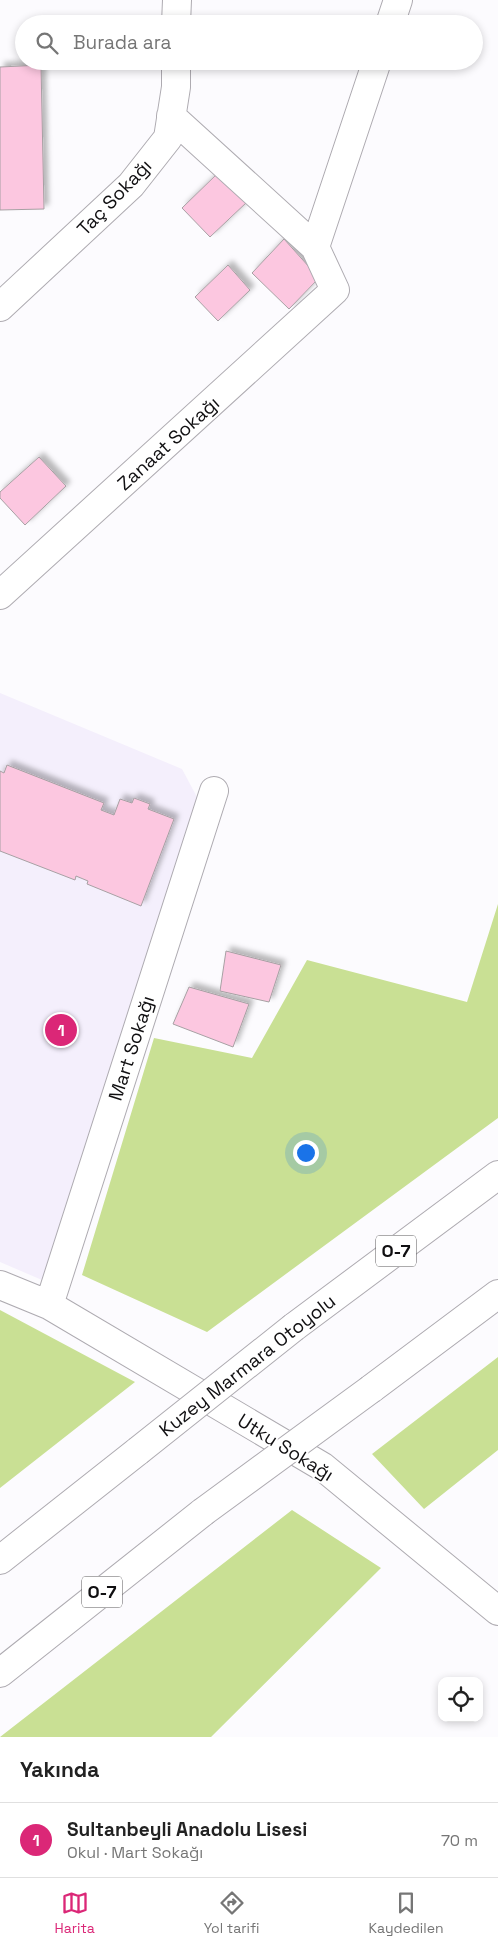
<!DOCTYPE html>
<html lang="tr">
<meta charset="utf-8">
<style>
body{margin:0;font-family:"Space Grotesk",sans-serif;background:#f2f2f2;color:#222}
.controls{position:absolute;right:15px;bottom:15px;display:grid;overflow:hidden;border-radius:10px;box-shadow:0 2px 8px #0003}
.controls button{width:45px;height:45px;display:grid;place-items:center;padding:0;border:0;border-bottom:1px solid #e0e0e0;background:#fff;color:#222;font:25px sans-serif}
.you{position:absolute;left:305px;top:1152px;width:18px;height:18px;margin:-12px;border:4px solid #fff;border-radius:50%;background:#1a73e8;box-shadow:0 0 0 8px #1a73e833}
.badge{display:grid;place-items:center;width:32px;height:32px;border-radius:50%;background:#db2777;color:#fff;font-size:16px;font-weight:700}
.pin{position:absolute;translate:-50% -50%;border:2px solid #fff;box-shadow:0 1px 5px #0006}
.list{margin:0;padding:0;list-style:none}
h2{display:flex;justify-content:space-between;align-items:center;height:65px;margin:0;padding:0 20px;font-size:21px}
h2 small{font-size:16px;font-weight:400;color:#767676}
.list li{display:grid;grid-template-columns:32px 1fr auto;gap:15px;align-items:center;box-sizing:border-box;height:75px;padding:0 20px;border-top:1px solid #e0e0e0}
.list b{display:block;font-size:19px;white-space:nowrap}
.list p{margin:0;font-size:16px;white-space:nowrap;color:#767676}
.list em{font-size:16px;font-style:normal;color:#767676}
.icon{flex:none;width:28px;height:28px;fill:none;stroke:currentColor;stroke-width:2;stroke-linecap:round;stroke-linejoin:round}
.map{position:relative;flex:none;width:498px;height:1737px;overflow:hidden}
.search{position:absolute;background:#fff;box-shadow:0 2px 8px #0003;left:15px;right:15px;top:15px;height:55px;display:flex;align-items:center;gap:12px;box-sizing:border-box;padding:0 18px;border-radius:28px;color:#767676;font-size:19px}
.sheet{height:140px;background:#fff}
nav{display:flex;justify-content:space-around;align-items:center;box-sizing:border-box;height:70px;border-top:1px solid #e0e0e0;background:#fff;font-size:14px;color:#767676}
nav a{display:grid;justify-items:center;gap:2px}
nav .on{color:#db2777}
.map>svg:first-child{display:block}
</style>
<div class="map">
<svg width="498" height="1737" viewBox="0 0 498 1737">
<defs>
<filter id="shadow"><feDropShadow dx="4.5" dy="-4.5" stdDeviation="2.5" flood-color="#0004"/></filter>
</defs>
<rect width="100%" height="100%" fill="#fcfbfe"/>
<!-- built -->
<path fill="#f4effc" d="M0 693 182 769 198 799 42 1280 0 1262Z"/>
<!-- green -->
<path fill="#c9e094" d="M498 904V1118L207 1332 82 1275 154 1038 252 1058 307 960 467 1002Z
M0 1310 135 1382 0 1488Z
M498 1357V1450L424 1509 372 1454Z
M292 1510 381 1568 211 1737H0Z"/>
<!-- building -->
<path fill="#fcc7e0" stroke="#a7a0a3" filter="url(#shadow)" d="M41 65 44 209 0 210V67Z
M219 172 247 202 210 237 182 208Z
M284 239 319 278 289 309 252 273Z
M228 265 250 290 218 321 195 297Z
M39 457 66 486 25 525 0 498V492Z
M7 765 104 803 101 810 114 815 120 799 132 803 134 798 150 804 148 809 174 819 141 906 87 884 88 881 76 876 75 880 0 851V771L4 773Z
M226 951 281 965 269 1002 220 991Z
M189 987 249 1004 233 1047 173 1024Z"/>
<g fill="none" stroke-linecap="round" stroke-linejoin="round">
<defs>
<path id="minor" d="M176 24 177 0
M390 24 398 0
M315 247 377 61
M0 307 131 185 168 138 176 87V61
M0 595 335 290 315 247 171 116
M0 1285 49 1305 323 1467 498 1611
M49 1305 214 791"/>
<path id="highway" d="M294 1327 498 1175
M371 1389 498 1294
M0 1560 138 1451
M0 1673 203 1512"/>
</defs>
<!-- minor casing -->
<use href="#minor" stroke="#aeabb1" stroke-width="30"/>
<!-- highway casing -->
<use href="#highway" stroke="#aeabb1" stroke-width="30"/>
<!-- minor -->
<use href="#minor" stroke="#fff" stroke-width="28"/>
<!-- highway -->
<use href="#highway" stroke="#fff" stroke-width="28"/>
<defs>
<path id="highway-bridge" d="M138 1451 294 1327
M203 1512 371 1389"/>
</defs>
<!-- highway-bridge casing -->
<use href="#highway-bridge" stroke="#aeabb1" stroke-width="30" stroke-linecap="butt"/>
<!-- highway-bridge -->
<use href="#highway-bridge" stroke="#fff" stroke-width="28"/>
</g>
<g text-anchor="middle" stroke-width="4" stroke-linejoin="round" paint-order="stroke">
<!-- shield labels -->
<g fill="#fff" stroke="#585758" stroke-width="1">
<rect x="376" y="1235.5" width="40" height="31" rx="4"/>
<rect x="82" y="1576.5" width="40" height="31" rx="4"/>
</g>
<g font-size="18" font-weight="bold" fill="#100f11">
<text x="396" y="1257">O-7</text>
<text x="102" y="1598">O-7</text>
</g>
<!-- street labels -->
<g font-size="19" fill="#100f11" stroke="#fff">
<text transform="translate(114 197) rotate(-46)" y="7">Taç Sokağı</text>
<text transform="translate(168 443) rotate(-42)" y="7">Zanaat Sokağı</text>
<text transform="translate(131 1048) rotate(-72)" y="7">Mart Sokağı</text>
<text transform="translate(247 1365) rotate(-38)" y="7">Kuzey Marmara Otoyolu</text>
<text transform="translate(286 1447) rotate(32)" y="7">Utku Sokağı</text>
</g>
</g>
</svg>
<div class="controls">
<button><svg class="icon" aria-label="locate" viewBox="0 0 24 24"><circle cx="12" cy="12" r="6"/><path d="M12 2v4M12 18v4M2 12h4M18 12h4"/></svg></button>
</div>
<div class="you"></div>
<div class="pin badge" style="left:61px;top:1030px">1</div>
<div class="search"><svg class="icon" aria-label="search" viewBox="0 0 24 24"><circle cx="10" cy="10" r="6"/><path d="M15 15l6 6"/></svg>Burada ara</div>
</div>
<section class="sheet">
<h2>Yakında<small></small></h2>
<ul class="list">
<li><span class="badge">1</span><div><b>Sultanbeyli Anadolu Lisesi</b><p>Okul · Mart Sokağı</p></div><em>70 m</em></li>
</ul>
</section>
<nav>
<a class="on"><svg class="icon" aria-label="map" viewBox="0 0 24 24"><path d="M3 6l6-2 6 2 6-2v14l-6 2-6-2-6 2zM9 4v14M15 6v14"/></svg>Harita</a>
<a><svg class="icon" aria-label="directions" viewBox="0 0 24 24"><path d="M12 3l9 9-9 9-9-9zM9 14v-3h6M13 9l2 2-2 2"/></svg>Yol tarifi</a>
<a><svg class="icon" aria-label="saved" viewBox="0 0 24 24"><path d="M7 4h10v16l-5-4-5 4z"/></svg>Kaydedilen</a>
</nav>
